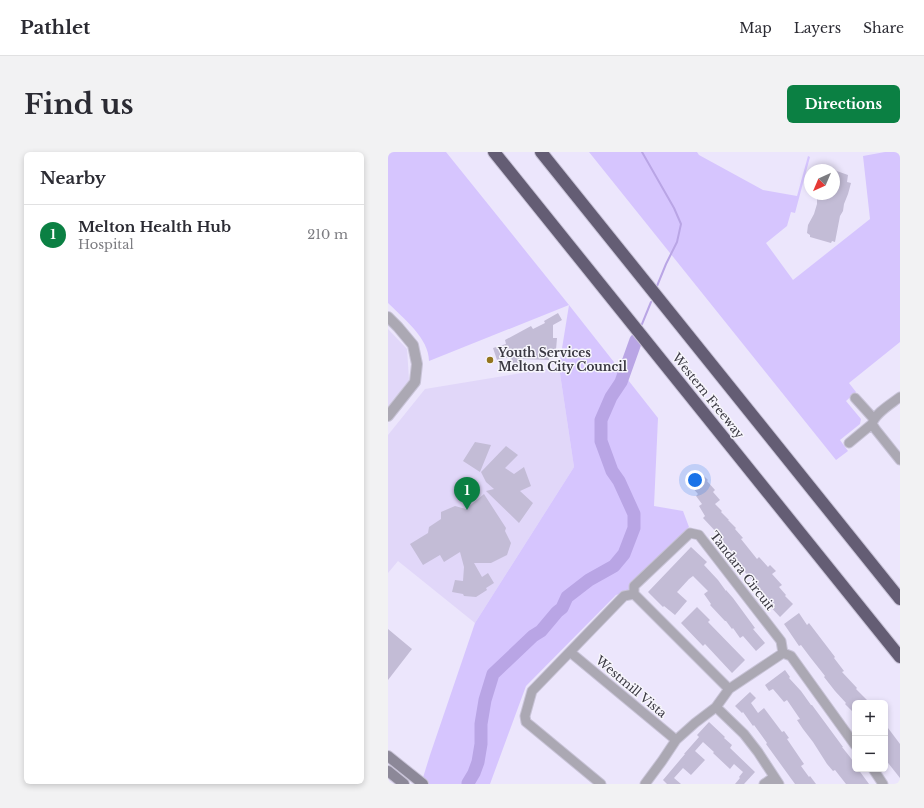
<!DOCTYPE html>
<meta charset="utf-8">
<style>
body{margin:0;font-family:"Libre Baskerville",serif;background:#f2f2f3;color:#2b2b33}
.controls{position:absolute;right:12px;bottom:12px;display:grid;overflow:hidden;border-radius:6px;box-shadow:0 2px 6px #0003}
.controls button{width:36px;height:36px;display:grid;place-items:center;padding:0;border:0;border-bottom:1px solid #e1e1e2;background:#fff;color:#2b2b33;font:20px sans-serif}
.compass{position:absolute;left:416px;top:12px;width:36px;height:36px;border-radius:50%;background:#fff;box-shadow:0 2px 6px #0003;rotate:224deg}
.you{position:absolute;left:307px;top:328px;width:14px;height:14px;margin:-10px;border:3px solid #fff;border-radius:50%;background:#1a73e8;box-shadow:0 0 0 6px #1a73e833}
.badge{display:grid;place-items:center;width:26px;height:26px;border-radius:50%;background:#0b8043;color:#fff;font-size:13px;font-weight:700}
.pin{position:absolute;translate:-50% -33px;filter:drop-shadow(0 1px 2px #0008)}
.pin::after{content:'';position:absolute;top:21px;width:14px;height:12px;background:inherit;clip-path:polygon(0 0,100% 0,50% 100%)}
.list{margin:0;padding:0;list-style:none}
h2{display:flex;justify-content:space-between;align-items:center;height:52px;margin:0;padding:0 16px;font-size:17px}
h2 small{font-size:13px;font-weight:400;color:#7c7c81}
.list li{display:grid;grid-template-columns:26px 1fr auto;gap:12px;align-items:center;box-sizing:border-box;height:60px;padding:0 16px;border-top:1px solid #e1e1e2}
.list b{display:block;font-size:15px;white-space:nowrap}
.list p{margin:0;font-size:13px;white-space:nowrap;color:#7c7c81}
.list em{font-size:13px;font-style:normal;color:#7c7c81}
.map{position:relative;flex:none;width:512px;height:632px;overflow:hidden;border-radius:6px}
header{display:flex;align-items:center;gap:24px;box-sizing:border-box;height:56px;padding:0 20px;background:#fff;border-bottom:1px solid #e1e1e2}
header strong{font-size:19px}
nav{display:flex;gap:22px;margin-inline-start:auto;font-size:14px}
.intro{display:flex;align-items:center;justify-content:space-between;box-sizing:border-box;height:96px;padding:0 24px}
h1{margin:0;font-size:28px}
.button{padding:10px 18px;border-radius:6px;background:#0b8043;color:#fff;font-size:14px;font-weight:700}
main{display:flex;gap:24px;padding:0 24px}
aside{flex:1;background:#fff;border-radius:6px;box-shadow:0 2px 6px #0003}
.map>svg:first-child{display:block}
</style>
<header>
<strong>Pathlet</strong>
<nav><a>Map</a><a>Layers</a><a>Share</a></nav>
</header>
<div class="intro"><h1>Find us</h1><a class="button">Directions</a></div>
<main>
<aside>
<h2>Nearby<small></small></h2>
<ul class="list">
<li><span class="badge">1</span><div><b>Melton Health Hub</b><p>Hospital</p></div><em>210 m</em></li>
</ul>
</aside>
<div class="map">
<svg width="512" height="632" viewBox="0 0 512 632">
<rect width="100%" height="100%" fill="#ece6fc"/>
<!-- built -->
<path fill="#e1d7f9" d="M0 177 19 197 21 228 0 254Z
M171 215 186 315 87 471 10 409 0 421V283L37 237Z"/>
<!-- green -->
<path fill="#d6c5fe" d="M0 0H58L181 153 270 266 266 354 295 359 301 375 247 429C242 439 238 440 228 443L138 534 102 632H33L42 603 87 471 186 315 171 215 181 153 41 209C41 186 15 166 0 151Z
M201 0H309L311 3 375 38 409 44 420 4 422 5 407 61 403 60 399 74 378 91 405 128 482 67 475 4 497 0H512V190L461 231 468 240 458 249 473 267 472 272 452 288 460 299 448 308Z"/>
<g fill="none" stroke-linecap="round" stroke-linejoin="round">
<!-- stream -->
<path stroke="#b9a5e5" stroke-width="2" d="M254 0 286 56 293 72 289 90 278 112 269 134
M254 172 263 150"/>
<!-- river -->
<path stroke="#b9a5e5" stroke-width="13" d="M80 631 86 621 90 610 93 592V572L97 548 105 522 145 484 153 479 169 460 174 456 179 445 201 428 226 414 236 402 246 376V362L231 329 224 319 213 289V268L223 245 233 230 248 188"/>
</g>
<!-- building -->
<path fill="#c3bcd6" d="M446 18 460 23 459 30 463 31 460 42 456 52 455 59 452 64 447 90 444 89 443 91 422 85V83L419 81 420 73 426 62 429 52V42H446Z
M170 161 174 168 165 173V186H169L168 198H162L161 208 133 207 135 212 126 213 122 205 109 208 105 196 118 192 117 188 143 174 145 177 157 171 156 169Z
M87 290 103 293 92 320 75 309Z
M118 294 130 303 117 316 126 322 136 315 143 334 132 339 145 351 131 371 98 339 106 337 98 330 93 320Z
M314 322 320 328 319 329 327 338 325 340 332 348 327 352 334 359 333 360 341 368H340L348 376 347 377 355 386 353 387 369 407 371 405 380 415 382 413 388 419 384 422 394 433 391 435 398 443 397 444 405 452 392 465 378 450 380 449 370 438 371 437 364 430 365 429 341 402 344 400 329 383 330 382 315 366 317 364 311 354 314 352 308 344 310 342 302 333Z
M96 342 118 376 117 379 123 391 119 403 103 411H86L94 425 100 421 106 431 98 436 99 438 88 445 76 444 75 442 64 440 67 428 75 429 76 415 72 400 56 410 52 403 35 413 22 392 40 381 41 375 53 367V360L67 354 78 357Z
M303 395 319 410 316 413 330 428 338 439V438L345 446 367 476 365 477 377 491 368 499 355 484 352 486 345 476 344 477 338 469H337L322 453 323 452 316 442 320 439 305 424 301 427 290 439 289 440 299 449 287 463 276 454 275 455 260 440Z
M309 455 322 468 320 470 357 508 344 521 317 492 315 494 293 471Z
M411 461 419 473 421 471 447 505 446 506 456 519 454 520 469 536 468 537 479 548 476 551H467V562L457 552 458 551 447 539 436 525 437 524 422 505 413 493 411 494 396 472Z
M0 477 24 497 0 528Z
M397 518 402 525 401 526 413 539 423 553H424L455 595H454L462 605 467 612V617H470L481 632H458L447 618 445 619 439 612 425 590 415 577 409 568 412 567 399 548 396 550 385 537 381 539 377 533Z
M362 540 368 546 363 551 370 561 376 556 394 580 396 579 401 586 399 587 416 612 413 614 421 625 422 624 428 632H407L378 592 379 591 366 573 365 574 355 560 354 561 347 554Z
M321 570 337 585 336 586 344 593 342 596 367 620 356 632H347L352 626 351 625 355 620 346 612 342 617 325 601 326 600 315 590 307 599 317 608 303 623 295 616 286 626 293 632H279L275 628 297 602H296L311 585 309 583Z
M497 572 512 592V626L497 607Z"/>
<g fill="none" stroke-linecap="round" stroke-linejoin="round">
<defs>
<path id="minor" d="M467 246 486 267
M484 272 488 278 512 308
M484 272C487 261 503 252 512 245
M461 291 484 272
M182 500 288 588
M395 501 403 504 467 593
M341 537 246 442V434L302 381 311 383 393 489 395 501
M328 555 356 582 370 600 391 632
M485 617 495 632
M213 632 143 574 138 570 137 564 144 539 236 444 246 442
M257 632 274 609 288 588 307 571 328 555 341 537 395 501
M376 632 386 625"/>
<path id="tertiary" d="M0 165 10 175 25 193 29 212 27 230 0 264"/>
<path id="secondary" d="M0 604 35 632
M0 619 16 632"/>
<path id="motorway" d="M106 0 512 505
M153 0 512 447"/>
</defs>
<!-- minor casing -->
<use href="#minor" stroke="#c8c3d7" stroke-width="11"/>
<!-- tertiary casing -->
<use href="#tertiary" stroke="#c8c3d7" stroke-width="12"/>
<!-- secondary casing -->
<use href="#secondary" stroke="#c8c3d7" stroke-width="12"/>
<!-- motorway casing -->
<use href="#motorway" stroke="#c8c3d7" stroke-width="14"/>
<!-- minor -->
<use href="#minor" stroke="#aba8b3" stroke-width="9"/>
<!-- tertiary -->
<use href="#tertiary" stroke="#aba8b3" stroke-width="10"/>
<!-- secondary -->
<use href="#secondary" stroke="#8c8898" stroke-width="10"/>
<!-- motorway -->
<use href="#motorway" stroke="#645d74" stroke-width="12"/>
</g>
<!-- markers -->
<circle fill="#94751d" stroke="#f7f6fc" stroke-width="1.5" cx="102" cy="208" r="4"/>
<g text-anchor="middle" stroke-width="3" stroke-linejoin="round" paint-order="stroke">
<!-- poi labels -->
<g font-size="12" font-weight="bold" fill="#3a3842" stroke="#f7f6fc" text-anchor="start">
<text x="110" y="205">Youth Services<tspan x="110" dy="14">Melton City Council</tspan></text>
</g>
<!-- street labels -->
<g font-size="12" fill="#3a3842" stroke="#f7f6fc">
<text transform="translate(320 244) rotate(51)" y="4">Western Freeway</text>
<text transform="translate(354 419) rotate(52)" y="4">Tandara Circuit</text>
<text transform="translate(243 535) rotate(40)" y="4">Westmill Vista</text>
</g>
</g>
</svg>
<div class="controls">
<button>+</button>
<button>−</button>
</div>
<svg class="compass" viewBox="-18 -18 36 36"><path d="M0-13l5 13h-10z" fill="#e53935"/><path d="M0 13l5-13h-10z" fill="#7c7c81"/></svg>
<div class="you"></div>
<div class="pin badge" style="left:79px;top:358px">1</div>
</div>
</main>
